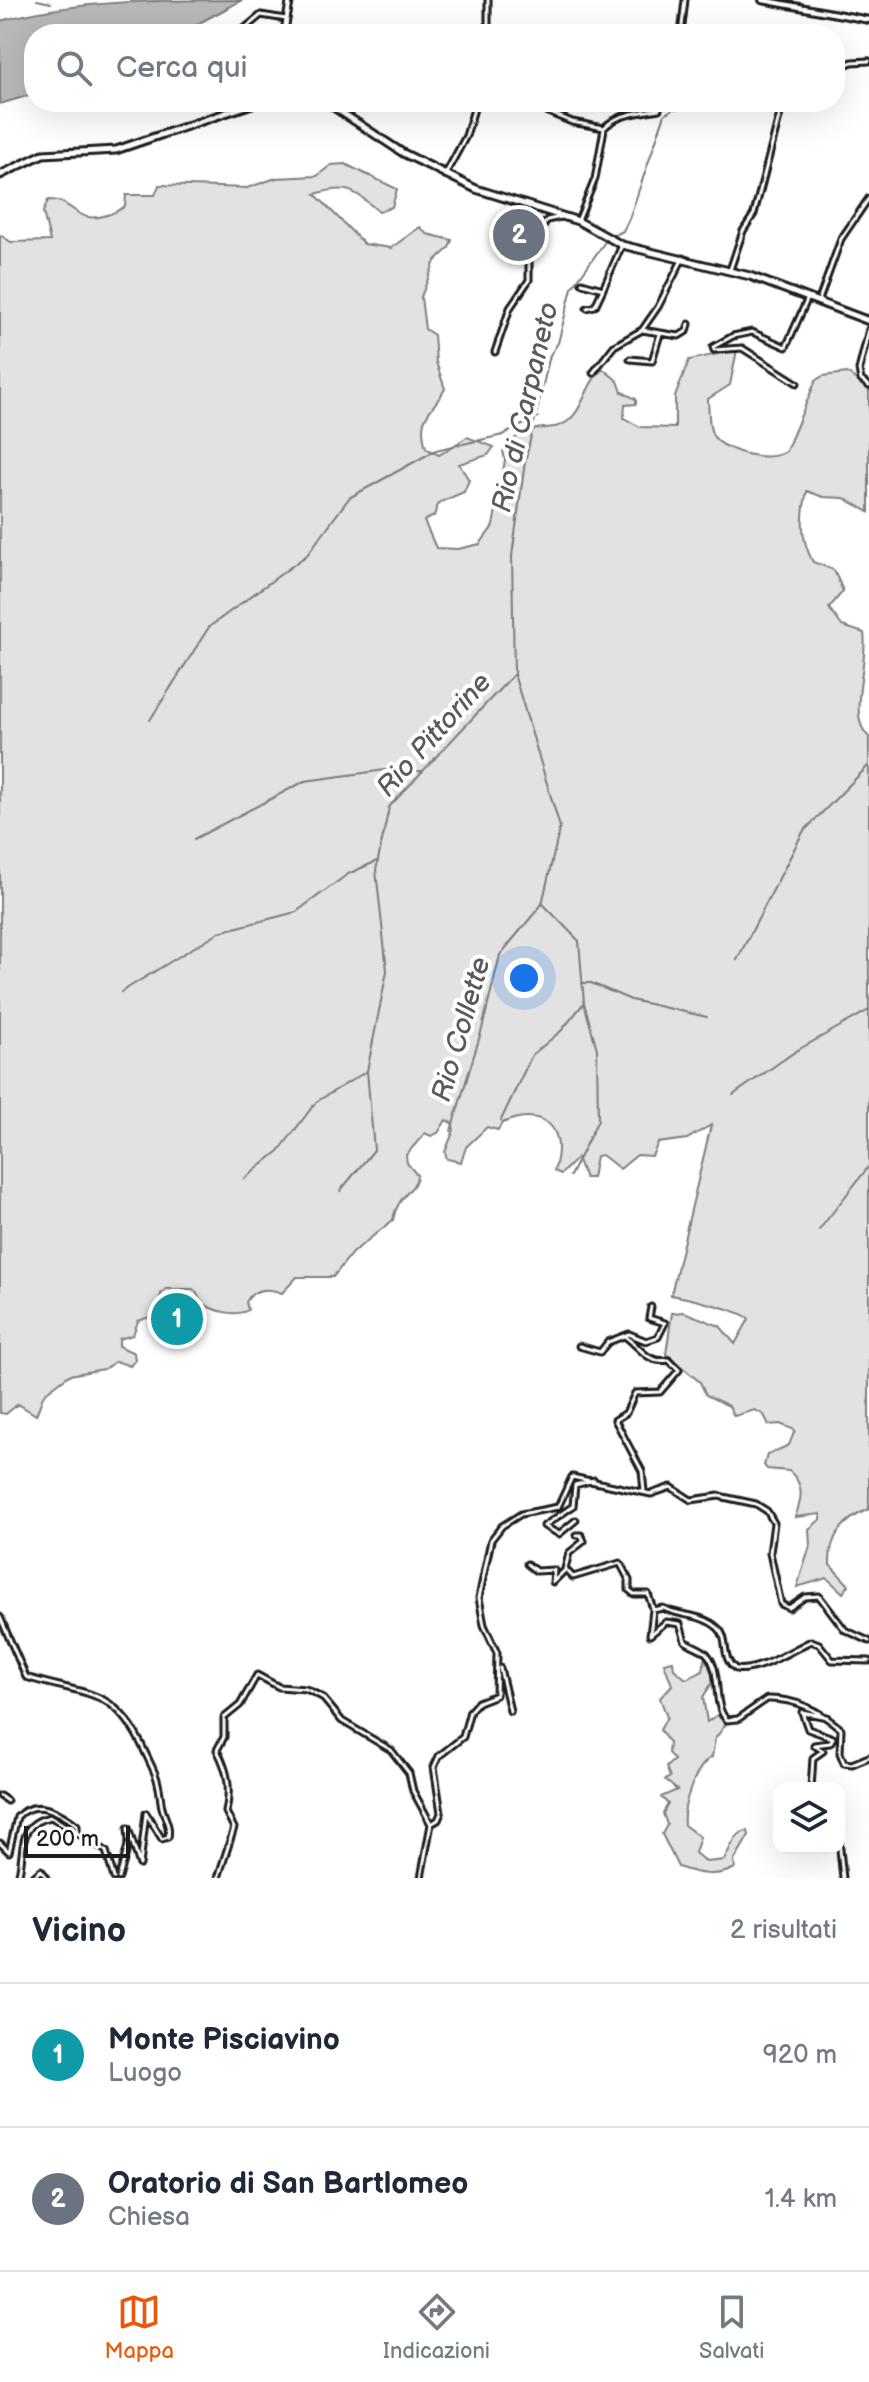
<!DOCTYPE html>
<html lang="it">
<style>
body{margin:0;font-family:"Balsamiq Sans",sans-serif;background:#f6f6f7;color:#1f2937}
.controls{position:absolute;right:24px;bottom:24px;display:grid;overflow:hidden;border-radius:16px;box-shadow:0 8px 32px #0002}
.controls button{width:72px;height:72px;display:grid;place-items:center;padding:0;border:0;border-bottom:2px solid #e0e1e3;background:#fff;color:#1f2937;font:40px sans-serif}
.scale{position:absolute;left:24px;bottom:20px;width:106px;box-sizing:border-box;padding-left:8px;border:4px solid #1c1c1c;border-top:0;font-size:22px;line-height:28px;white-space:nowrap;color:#1c1c1c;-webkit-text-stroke:6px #fff;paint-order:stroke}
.you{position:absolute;left:524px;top:978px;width:28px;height:28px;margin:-20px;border:6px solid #fff;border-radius:50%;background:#1a73e8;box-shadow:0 0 0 12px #1a73e833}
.badge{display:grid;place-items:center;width:52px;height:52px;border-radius:50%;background:#ea580c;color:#fff;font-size:26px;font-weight:700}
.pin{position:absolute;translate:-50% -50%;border:4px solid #fff;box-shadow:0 2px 8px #0006}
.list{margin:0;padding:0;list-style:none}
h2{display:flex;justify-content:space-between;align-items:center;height:104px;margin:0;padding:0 32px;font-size:34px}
h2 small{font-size:26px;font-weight:400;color:#747a83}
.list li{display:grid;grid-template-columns:52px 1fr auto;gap:24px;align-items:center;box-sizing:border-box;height:144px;padding:0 32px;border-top:2px solid #e0e1e3}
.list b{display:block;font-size:30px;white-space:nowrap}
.list p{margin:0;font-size:26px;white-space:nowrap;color:#747a83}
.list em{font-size:26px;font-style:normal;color:#747a83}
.icon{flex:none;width:44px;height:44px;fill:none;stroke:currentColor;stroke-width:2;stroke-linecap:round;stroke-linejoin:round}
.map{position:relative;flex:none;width:869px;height:1878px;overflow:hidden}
.search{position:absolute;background:#fff;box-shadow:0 8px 32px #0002;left:24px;right:24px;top:24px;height:88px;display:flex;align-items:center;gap:20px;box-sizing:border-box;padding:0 28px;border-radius:32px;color:#747a83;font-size:30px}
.sheet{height:392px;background:#fff}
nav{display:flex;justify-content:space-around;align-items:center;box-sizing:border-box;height:112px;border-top:2px solid #e0e1e3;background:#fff;font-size:22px;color:#747a83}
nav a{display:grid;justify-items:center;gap:4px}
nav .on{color:#ea580c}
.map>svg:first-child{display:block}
</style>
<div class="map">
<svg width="869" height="1878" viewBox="0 0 869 1878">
<rect width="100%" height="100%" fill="#fff"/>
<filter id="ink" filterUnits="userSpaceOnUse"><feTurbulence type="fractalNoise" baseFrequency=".0125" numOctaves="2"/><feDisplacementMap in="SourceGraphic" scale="16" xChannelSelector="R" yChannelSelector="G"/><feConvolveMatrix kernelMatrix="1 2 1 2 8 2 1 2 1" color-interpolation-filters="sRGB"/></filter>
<g filter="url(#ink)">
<!-- green -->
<path fill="#e2e2e2" stroke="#7f7f7f" stroke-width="2" d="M345 164 397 189 392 207 379 212C354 190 348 184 315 194L364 244 391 248 420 227 427 234 452 240 449 248 435 261 421 297 425 329 434 335 436 362 445 389C430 415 417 415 426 448L439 455 467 437 494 447 488 455 459 464 469 480 464 492 438 503 434 516 424 521 436 548 458 549 480 544 493 526 505 460 503 451C530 416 549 436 568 421 584 409 586 382 603 369L618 381 622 392 636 399V404L625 405 624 418 640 427 675 428V397L689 360 737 350 730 385 708 399C709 409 708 430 714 437 727 453 770 463 786 451L816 380 823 376 847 373 869 389V512L844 498 823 497 807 491C801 517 800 538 813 562L834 570 843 591 829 608 842 626 864 633C869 664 846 717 869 737V1509C843 1520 829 1536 830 1565L849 1585 843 1593 827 1578 797 1587 810 1546 809 1529 821 1519V1514L795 1517C802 1499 805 1484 789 1471L767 1469 764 1465 767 1455 789 1445 795 1430 780 1424 769 1425 764 1415 755 1410 734 1416 729 1406 706 1395 700 1382 666 1354 672 1313 684 1312 720 1326 735 1344 749 1319C744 1311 684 1297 671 1295L711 1125 687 1139 658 1143 652 1156 637 1155 620 1169 602 1155 596 1156 592 1178H585L577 1158 561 1174 554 1171C568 1127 544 1106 502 1123L498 1130 487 1127 466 1147 461 1162 447 1159 445 1152 454 1130 452 1123 446 1120 438 1133 431 1136 425 1133 406 1155 407 1163 417 1175C416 1191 397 1195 393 1220L352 1253 333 1277H297L282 1293C268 1288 254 1287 246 1302L248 1310C236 1317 210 1311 201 1301 198 1297 197 1292 193 1289H166L161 1294 158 1314 138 1321 133 1335 119 1339V1346L134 1353 135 1360 130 1366 116 1361 104 1369 69 1375 44 1394 36 1415 18 1404 6 1414 0 1413V235L11 242 50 241 43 212 48 200C66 200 68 208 82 215 94 222 116 213 125 206L126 195H155L159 185 247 188 276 178 317 176 331 165Z
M705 1656 714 1680 703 1697 707 1722 717 1715 726 1724 715 1739 712 1757C695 1766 682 1806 684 1825L700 1837 695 1853 706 1862 724 1860C730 1850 735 1831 748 1831L749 1835 734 1861 735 1868C716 1878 698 1874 678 1867L662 1834 667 1825 663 1813 668 1804 661 1797 677 1790 665 1780 670 1777 666 1767 674 1760 668 1753 669 1743 660 1730 667 1717 660 1698 672 1685 664 1663 673 1661 674 1669 686 1679 703 1671Z"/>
<!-- water -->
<path fill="#b8b8b8" stroke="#7a7a7a" stroke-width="2" d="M242 0 179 34H34V94L0 104V21C74 0 161 0 242 0Z"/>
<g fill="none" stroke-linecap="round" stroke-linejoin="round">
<!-- stream -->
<path stroke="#7a7a7a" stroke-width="2" d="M37 0 51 3
M855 60 869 57
M835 67 849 62
M868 316 869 313
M150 720 209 627 307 555 349 498 436 450 503 435 538 417
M194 839 305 781 385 770 422 771
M737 960 803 832 869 765
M582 983H591L631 1000 707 1017
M121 992 219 932 296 912 348 874 377 861
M733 1095 796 1051 869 1010
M501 1120 532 1055 561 1031 584 1003 579 941 543 904
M451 1131 482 1029 500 955 542 904 560 827 514 674 512 556 525 462 550 355 558 343 572 288 607 239 623 231 629 219 665 114 673 109 715 102
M570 1176 598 1120 597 1049 584 1003
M244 1179 279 1151 316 1102 367 1071
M340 1191 374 1150 367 1071 387 971 376 870 389 807 514 674
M819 1230 869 1166"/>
<defs>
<path id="minor" d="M238 34 261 15 286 19
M488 34V0
M681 34 685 0
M835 70 852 62 869 61
M524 102 572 122 604 128C618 113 640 113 659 109L662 102
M445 175 466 136 476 102
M578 221 595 179 604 129
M730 270 743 231 754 214 783 102
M582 283 603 289 622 245
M819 300 841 239 869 198
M587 308 595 306 603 289
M869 329 859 370 861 380 869 386
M642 330 679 336 687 331 689 324
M495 352 510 308 529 280V247L547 220 561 217
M630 359 652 361 660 334
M593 373 614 346 642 330 658 307 683 258
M797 383 742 348 714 350 713 347 733 336 752 332 786 347 807 300
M626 1337C641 1348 647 1364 669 1360L679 1370 660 1392 635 1393 626 1413 615 1420 642 1471 644 1491
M579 1346 600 1352 608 1342 629 1334 646 1341 658 1337 665 1323 649 1318 651 1307
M576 1520 559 1534 544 1526 573 1506 575 1485 594 1480
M576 1535H581L584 1541 569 1553 565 1569 573 1577 620 1563 629 1580V1590L634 1594H648L653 1609
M527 1564 536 1571 554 1570 553 1582 566 1569
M0 1617 26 1677C86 1696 115 1686 144 1750 155 1774 158 1775 161 1802 162 1815 171 1824 168 1837L162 1839 146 1813 140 1865 128 1828
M869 1661 832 1660 819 1644 811 1641C792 1650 757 1673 736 1669 720 1659 730 1639 718 1628 701 1613 681 1617 663 1608L653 1610 650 1635 666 1622 680 1624 685 1641C692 1646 702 1648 707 1654 723 1673 711 1704 727 1720L738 1719 767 1699C796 1698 820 1711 841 1729L840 1753 844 1763 852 1764 869 1757
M500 1668 510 1711
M811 1788 813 1758 823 1751 814 1745 830 1743 833 1738 808 1729 802 1712 827 1717
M0 1796 7 1801
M431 1824 438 1820 441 1813 434 1767 439 1756 463 1737 470 1711 478 1702 496 1695 497 1653 484 1625 479 1598 491 1540 502 1526 521 1514 558 1507 572 1477 651 1494 671 1487 691 1500 719 1496 756 1504 767 1511 774 1523 770 1553 781 1604 789 1608 805 1597 819 1596 845 1630 869 1641
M839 1840 843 1878
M0 1843 9 1852 17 1817C35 1797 60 1812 77 1825V1831
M18 1878C26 1852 15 1823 51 1817L106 1851 114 1878
M32 1878 41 1870 47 1878
M119 1878 129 1842 128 1828
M218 1878 234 1828 226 1812C231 1788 228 1771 217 1750L224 1737V1718L240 1705 257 1675 279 1687 306 1689 322 1697 342 1721 391 1750 409 1773 413 1791 431 1824
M421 1878 431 1824"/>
<path id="tertiary" d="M762 0 869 20
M284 34 290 0"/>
<path id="secondary" d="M326 102 403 153 476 189 578 221 622 245 750 276 869 321
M0 175 43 154 116 150 258 102"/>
</defs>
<!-- minor casing -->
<use href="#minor" stroke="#1c1c1c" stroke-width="9"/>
<!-- tertiary casing -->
<use href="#tertiary" stroke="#1c1c1c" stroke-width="10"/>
<!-- secondary casing -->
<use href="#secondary" stroke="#1c1c1c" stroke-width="11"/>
<!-- minor -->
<use href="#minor" stroke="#fff" stroke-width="3"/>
<!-- tertiary -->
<use href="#tertiary" stroke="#fff" stroke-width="4"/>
<!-- secondary -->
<use href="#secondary" stroke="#fff" stroke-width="5"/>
</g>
</g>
<g text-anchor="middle" stroke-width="8" stroke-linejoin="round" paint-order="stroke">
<!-- water labels -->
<g font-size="28" font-style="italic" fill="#5a5a5a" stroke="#fff">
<text transform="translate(524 407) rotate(-77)" y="10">Rio di Carpaneto</text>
<text transform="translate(433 734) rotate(-48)" y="10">Rio Pittorine</text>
<text transform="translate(460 1029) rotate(-74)" y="10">Rio Collette</text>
</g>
</g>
</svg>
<div class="controls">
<button><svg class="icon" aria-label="layers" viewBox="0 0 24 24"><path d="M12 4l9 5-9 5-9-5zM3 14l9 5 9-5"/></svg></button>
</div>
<div class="scale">200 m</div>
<div class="you"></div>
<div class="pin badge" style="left:177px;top:1319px;background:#0f9aa8">1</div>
<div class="pin badge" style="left:519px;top:235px;background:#6b7280">2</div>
<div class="search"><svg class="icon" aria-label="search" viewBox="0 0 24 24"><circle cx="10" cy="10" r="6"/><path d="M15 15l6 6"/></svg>Cerca qui</div>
</div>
<section class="sheet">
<h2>Vicino<small>2 risultati</small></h2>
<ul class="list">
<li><span class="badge" style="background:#0f9aa8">1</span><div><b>Monte Pisciavino</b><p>Luogo</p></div><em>920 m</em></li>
<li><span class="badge" style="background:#6b7280">2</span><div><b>Oratorio di San Bartlomeo</b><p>Chiesa</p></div><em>1.4 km</em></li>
</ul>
</section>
<nav>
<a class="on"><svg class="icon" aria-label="map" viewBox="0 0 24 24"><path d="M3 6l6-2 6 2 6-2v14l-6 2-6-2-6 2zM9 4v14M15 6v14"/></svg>Mappa</a>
<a><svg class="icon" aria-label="directions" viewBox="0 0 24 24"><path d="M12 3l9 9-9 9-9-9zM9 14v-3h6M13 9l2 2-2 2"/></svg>Indicazioni</a>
<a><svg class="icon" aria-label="saved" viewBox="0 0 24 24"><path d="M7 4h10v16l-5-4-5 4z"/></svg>Salvati</a>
</nav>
